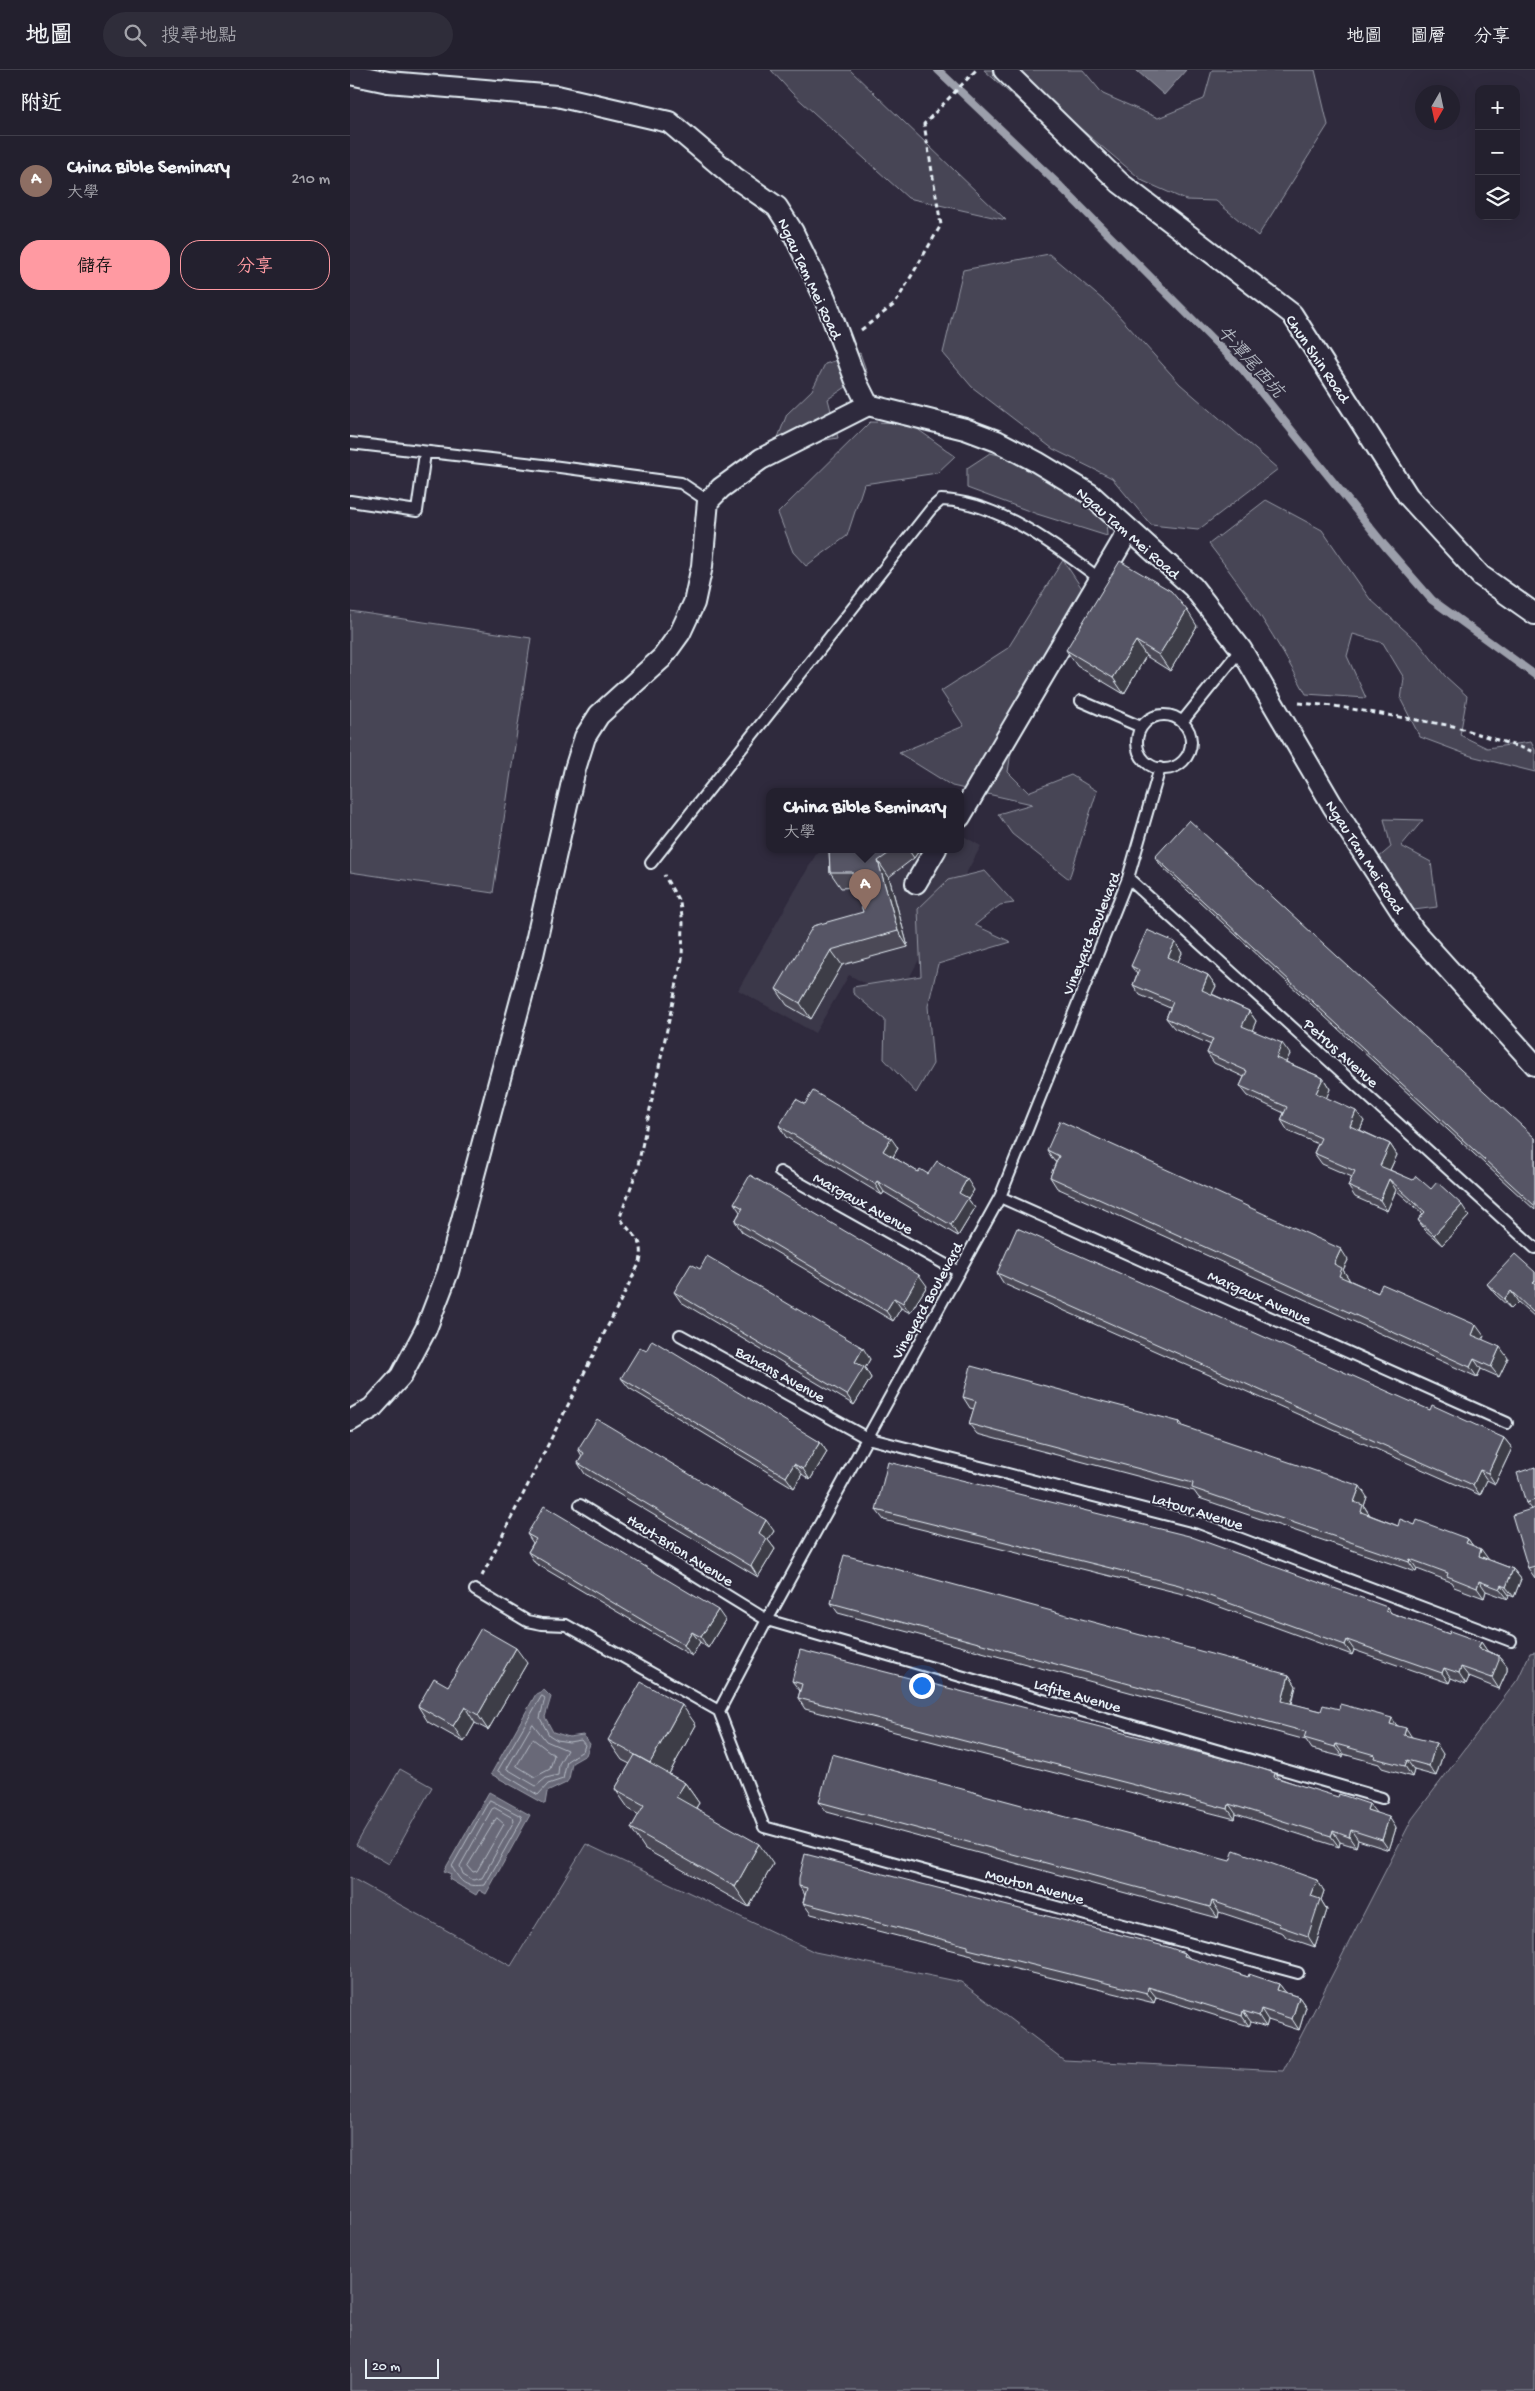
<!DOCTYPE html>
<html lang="zh-TW">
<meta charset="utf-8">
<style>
body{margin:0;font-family:"Gochi Hand","LXGW WenKai TC",sans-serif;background:#2f2d3a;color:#f1f3f6}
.controls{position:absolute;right:15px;top:15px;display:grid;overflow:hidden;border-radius:10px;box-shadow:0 5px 20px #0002}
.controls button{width:45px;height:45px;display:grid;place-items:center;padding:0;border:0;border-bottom:1px solid #403e4a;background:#23202e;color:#f1f3f6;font:25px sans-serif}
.compass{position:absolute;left:1065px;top:15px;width:45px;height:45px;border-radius:50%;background:#23202e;box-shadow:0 5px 20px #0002;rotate:189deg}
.scale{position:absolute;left:15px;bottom:12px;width:74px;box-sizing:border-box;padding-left:5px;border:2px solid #e8f1f8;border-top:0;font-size:14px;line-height:18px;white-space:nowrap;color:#e8f1f8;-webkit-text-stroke:4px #2f2a3d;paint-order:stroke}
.you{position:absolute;left:571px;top:1615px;width:18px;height:18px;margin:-12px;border:4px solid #fff;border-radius:50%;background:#1a73e8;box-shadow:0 0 0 8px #1a73e833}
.badge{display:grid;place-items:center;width:32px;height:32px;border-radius:50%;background:#ff9aa2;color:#fff;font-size:16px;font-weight:700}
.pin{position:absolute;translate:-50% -41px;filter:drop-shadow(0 1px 2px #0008)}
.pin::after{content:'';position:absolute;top:26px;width:18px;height:15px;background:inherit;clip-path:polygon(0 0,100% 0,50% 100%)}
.popup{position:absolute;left:416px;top:718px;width:198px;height:65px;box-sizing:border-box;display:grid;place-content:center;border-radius:10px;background:#23202e;filter:drop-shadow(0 1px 4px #0005);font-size:16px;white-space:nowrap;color:#a3a3aa}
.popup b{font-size:19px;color:#f1f3f6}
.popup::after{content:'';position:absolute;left:50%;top:100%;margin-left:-10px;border:10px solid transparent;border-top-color:#23202e}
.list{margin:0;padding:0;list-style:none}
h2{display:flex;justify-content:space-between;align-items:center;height:65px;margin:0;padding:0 20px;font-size:21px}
h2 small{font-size:16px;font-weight:400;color:#a3a3aa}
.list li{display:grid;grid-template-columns:32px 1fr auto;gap:15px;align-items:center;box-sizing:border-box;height:90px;padding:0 20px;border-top:1px solid #403e4a}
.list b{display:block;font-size:19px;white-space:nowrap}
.list p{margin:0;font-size:16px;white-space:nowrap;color:#a3a3aa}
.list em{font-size:16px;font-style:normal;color:#a3a3aa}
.actions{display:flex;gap:10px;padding:15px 20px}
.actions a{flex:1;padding:11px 0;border:1px solid #ff9aa2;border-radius:20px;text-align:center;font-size:18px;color:#ff9aa2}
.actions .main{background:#ff9aa2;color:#111}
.icon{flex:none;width:28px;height:28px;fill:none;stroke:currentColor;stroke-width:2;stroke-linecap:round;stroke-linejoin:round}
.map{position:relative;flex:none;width:1185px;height:2321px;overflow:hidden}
header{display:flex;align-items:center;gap:30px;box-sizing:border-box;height:70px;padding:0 25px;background:#23202e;border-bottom:1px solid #403e4a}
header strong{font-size:24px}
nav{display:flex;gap:28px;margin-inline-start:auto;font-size:18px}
.search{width:350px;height:45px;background:#2f2d3a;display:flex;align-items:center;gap:12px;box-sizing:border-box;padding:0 18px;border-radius:28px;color:#a3a3aa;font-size:19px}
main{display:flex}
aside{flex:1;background:#23202e}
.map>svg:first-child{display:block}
</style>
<header>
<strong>地圖</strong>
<div class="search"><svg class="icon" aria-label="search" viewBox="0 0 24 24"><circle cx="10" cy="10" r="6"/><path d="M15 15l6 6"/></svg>搜尋地點</div>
<nav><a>地圖</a><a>圖層</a><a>分享</a></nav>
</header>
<main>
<aside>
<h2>附近<small></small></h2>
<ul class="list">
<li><span class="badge" style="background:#8d6e63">A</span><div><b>China Bible Seminary</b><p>大學</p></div><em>210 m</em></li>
</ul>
<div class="actions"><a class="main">儲存</a><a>分享</a></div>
</aside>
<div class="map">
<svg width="1185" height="2321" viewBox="0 0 1185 2321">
<rect width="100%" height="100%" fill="#2f2a3d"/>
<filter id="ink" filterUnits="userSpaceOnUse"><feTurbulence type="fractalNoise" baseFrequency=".02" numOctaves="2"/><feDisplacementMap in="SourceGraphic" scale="10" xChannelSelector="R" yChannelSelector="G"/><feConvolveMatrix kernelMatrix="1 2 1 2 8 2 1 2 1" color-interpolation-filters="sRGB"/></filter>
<g filter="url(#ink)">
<!-- built -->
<path fill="#3b3749" d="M610 764 631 776 547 930 499 905 465 963 388 920 469 779H610Z"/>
<!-- green -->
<path fill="#464455" stroke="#979aa6" d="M421 0H500L656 150 558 128 442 23Z
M634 0H733L753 24 808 48 854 29 862 0H965L978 55 908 166 866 131 836 130 793 111 731 59 673 35Z
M699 184 759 235 830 314 928 399 848 460 801 455 762 408 703 379 622 317 593 283 613 200Z
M510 283 517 303 478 329 488 368 424 378 437 344 462 320 475 294Z
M520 352 559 353 605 386 587 403 514 414 497 466 456 496 443 482 428 443Z
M640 383 725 402 756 447 757 466 687 444 617 418V398Z
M916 430 972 460 1020 529 1070 574 1095 606 1117 626 1110 665 1137 678 1181 672 1185 680V702L1121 686 1070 667 1051 630 1054 608 1033 573 1003 564 997 586 1016 628 956 624C927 569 897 523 859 474Z
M713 490 745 538 670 621 658 702 678 722 721 705 747 721 719 809 662 764 648 744 682 734 602 716 549 683 614 656 591 621 658 578Z
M0 541 181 568 143 823 0 802Z
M1034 749 1073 750 1051 776 1081 792 1087 837 1064 840 1027 789 1041 777Z
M635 801 664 833 650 835 625 855 661 872 588 894 578 936 583 994 566 1023 534 989 535 950 503 923V917L571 906 568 839 598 810Z
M1185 1582V2321H0V1807L161 1896 236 1774 465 1882 611 1912 714 1990 933 2001 1062 1749 1168 1609 1180 1583Z
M50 1699 82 1717 39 1794 6 1775Z"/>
<!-- water -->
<path fill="#696978" stroke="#9c9fab" d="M786 0H836L814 25Z
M194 1620 201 1627 195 1647 203 1662 219 1667 233 1665 240 1674 236 1685 222 1693 219 1709 216 1713 197 1722 195 1734 141 1704 186 1624Z
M139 1722 180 1745 136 1824 129 1820 126 1825 99 1809 101 1804 94 1801Z"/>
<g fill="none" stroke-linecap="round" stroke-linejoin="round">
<!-- shore -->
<path stroke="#b5bbc5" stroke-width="1" d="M192 1626 195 1628 190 1648 199 1665 207 1670 219 1672 231 1670 235 1675 233 1681 217 1691 213 1709 198 1714 188 1725 148 1701Z
M183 1654 196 1671 217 1680 209 1694 208 1705 196 1708 186 1716 157 1699Z
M183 1669 204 1685 200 1699 185 1707 167 1696Z
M140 1730 171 1746 172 1749 135 1815C115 1817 112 1814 102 1797Z
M145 1738 163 1748 164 1751 132 1808 123 1810 113 1804 110 1796 142 1739Z
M147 1748 154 1754 127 1801 123 1802 118 1796Z"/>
<!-- stream -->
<path stroke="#9c9fab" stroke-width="8" d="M588 0 710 116 893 300 1035 476 1082 530 1185 605"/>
<defs>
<path id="service" d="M0 373 202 396 331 413 358 431
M0 431 67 441 75 383
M731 631 791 657
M787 672a27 27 0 1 1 54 0a27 27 0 1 1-54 0Z
M832 652 891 579
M810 698 778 808 650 1127 417 1550 369 1641 414 1757 948 1903
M301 793 581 439 591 430C647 431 707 477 750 509
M778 808 1185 1178
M430 1102 609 1202
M650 1127 1157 1353
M330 1265 517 1368 849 1453 1161 1571
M230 1435 417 1550 1032 1728
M125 1520 177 1551 192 1554 216 1555 369 1641"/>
<path id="minor" d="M654 0 770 113 942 244 1058 426 1131 506 1185 544
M0 4 38 12 207 26 319 52 384 107 427 137 443 162 475 228 506 311 518 335
M518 335 615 359 647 371 687 392 740 424 843 517 891 579 983 736 1064 861 1185 995
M610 747 779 460
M566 813 586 779
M0 1351 22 1338 51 1306 76 1259 98 1202 183 885 225 699 235 667 249 645 312 588 330 563 344 533 352 496 358 431 371 418 411 389 518 335"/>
</defs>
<!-- service casing -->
<use href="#service" stroke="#e8f1f8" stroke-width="14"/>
<!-- minor casing -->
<use href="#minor" stroke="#e8f1f8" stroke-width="24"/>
<!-- path -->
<path stroke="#e8f1f8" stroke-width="3" stroke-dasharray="5 4" stroke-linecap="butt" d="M511 260 545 234 591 155 574 54 626 0
M949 633 984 636 1103 656 1185 682
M132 1506 290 1192C296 1167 280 1166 270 1147L287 1100 332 889 333 853 330 833 314 805"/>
<!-- service -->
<use href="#service" stroke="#2f2a3d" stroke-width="10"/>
<!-- minor -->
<use href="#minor" stroke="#2f2a3d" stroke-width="20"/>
</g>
<!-- wall -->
<path fill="#4b4957" stroke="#e8f1f8" d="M847 556 820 601 796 586 774 624 727 596 716 580Z
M479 779H570L564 788 539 807 558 877 492 895 461 949 437 935 426 919 513 842 507 817 491 818 480 802Z
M805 787 1185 1068V1140L812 797Z
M825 872 832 883 828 892 858 905 866 916 862 924 899 941 906 951 902 960 940 984 936 992 973 1008 980 1019 976 1028 1014 1051 1010 1060 1040 1074 1047 1085 1040 1100 1081 1119 1119 1146 1092 1175 1075 1160 1068 1150 1073 1144 1046 1120 1037 1141 1005 1127 998 1116 1002 1107 972 1094 964 1083 968 1074 938 1061 931 1050 934 1043 898 1026 890 1016 894 1007 864 993 857 983 861 975 824 958 816 948 820 938 790 925 783 915 787 904 781 896Z
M455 1034 548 1078 543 1087 568 1102 624 1120 618 1129 625 1138 608 1166 534 1122 532 1125 436 1067 429 1056Z
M697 1080 998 1190 993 1200 999 1209V1210L1028 1223 1134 1266 1132 1269 1158 1288 1149 1307 1131 1299 1127 1307 707 1118 700 1107 706 1092 704 1091Z
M384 1133 577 1216 560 1243 551 1238 543 1251 392 1162 385 1151 390 1142Z
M350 1199 520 1289 515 1298 521 1308 504 1335 331 1232 324 1222Z
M1185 1202V1247L1168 1232 1161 1239 1145 1224 1137 1214Z
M647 1203 1080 1340 1154 1368 1162 1378 1145 1414 1137 1410 1130 1425 654 1214Z
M296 1281 470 1372 477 1382 460 1410 452 1404 444 1418 279 1318 271 1308Z
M613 1327 830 1352 834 1357 1017 1427 1014 1436 1020 1445 1048 1456 1065 1455 1118 1469 1123 1476 1139 1490 1163 1499 1171 1509 1164 1527 1159 1525 1158 1529 1136 1521 1134 1528 1104 1517 1101 1512 1067 1499 1066 1502 849 1428 844 1421 627 1364 619 1354 624 1339 620 1338Z
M228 1379 424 1461 418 1470 425 1479 408 1507 235 1404 228 1393 232 1386Z
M1185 1397V1508L1178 1498 1181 1439 1176 1433Z
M526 1440 1041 1543 1099 1564 1131 1572 1137 1581 1149 1586 1157 1596V1601L1149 1619 1119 1607 1116 1614 1101 1608 1099 1613 1004 1580 1002 1585 837 1525 534 1450Z
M177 1464 375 1550 358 1578 350 1572 342 1586 185 1493 178 1482 183 1473Z
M481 1533 939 1605 946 1616 942 1634 971 1641 1047 1655 1062 1667 1093 1684 1086 1706 1064 1700 1062 1707 1032 1698 1029 1694 993 1684V1687L962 1679 956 1670 488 1543Z
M177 1593 138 1660 125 1653 114 1672 78 1652 68 1636 98 1616Z
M442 1611 925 1703 929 1708 1026 1743 1046 1758 1039 1780 1008 1770 1006 1777 990 1772 989 1777 886 1744 885 1749 455 1639 448 1628 450 1621Z
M346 1655 319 1704 335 1713 349 1733 346 1738 423 1794 399 1837 295 1779 281 1758 289 1745 279 1739 265 1719 280 1694 272 1690 258 1670Z
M469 1732 967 1810 974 1821 971 1830 977 1840 965 1877 936 1867 933 1863 869 1842 868 1848 477 1742Z
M449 1816 835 1883 839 1888 898 1907 929 1914 936 1923 949 1927 956 1937 949 1960 918 1950 916 1957 901 1952 899 1956 806 1927 804 1933 625 1889 622 1885 461 1844 453 1833 455 1825Z"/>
<!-- shaded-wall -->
<path fill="#3d3c47" stroke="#e8f1f8" d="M837 540 847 556 820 601 809 585Z
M786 571 796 586 774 624 763 608Z
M558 779H570L564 788Z
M528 791 539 807 558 877 548 861Z
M825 872 832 883 825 898 818 887Z
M481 880 492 895 461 949 450 933Z
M858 905 866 916 859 930 852 920Z
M899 941 906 951 900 966 892 956Z
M932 973 940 984 933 998 926 988Z
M973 1008 980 1019 974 1034 966 1023Z
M1006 1041 1014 1051 1007 1066 1000 1056Z
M541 1068 548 1078 540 1092 533 1081Z
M1040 1074 1047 1085 1037 1106 1030 1096Z
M617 1109 624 1120 618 1129 625 1138 608 1166 601 1155 609 1123Z
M1039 1109 1046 1120 1037 1141 1030 1130Z
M527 1111 534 1122 532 1125 525 1114Z
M1112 1135 1119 1146 1092 1175 1084 1165Z
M991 1179 998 1190 993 1200 999 1209 996 1216 989 1206 984 1194Z
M569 1205 577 1216 560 1243 553 1233Z
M1161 1221 1168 1232 1161 1239 1154 1229Z
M544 1228 551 1238 543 1251 536 1241Z
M1126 1255 1134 1266 1130 1275 1122 1265Z
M1150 1277 1158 1288 1149 1307 1141 1297Z
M513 1278 520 1289 515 1298 521 1308 504 1335 497 1325 505 1292Z
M1124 1289 1131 1299 1127 1307 1120 1297Z
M1154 1368 1162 1378 1145 1414 1138 1403Z
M470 1372 477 1382 460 1410 453 1399Z
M444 1394 452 1404 444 1418 436 1407Z
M1130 1400 1137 1410 1130 1425 1123 1415Z
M1010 1416 1017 1427 1014 1436 1020 1446 1018 1452 1004 1432Z
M416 1450 424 1461 418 1470 425 1479 408 1507 401 1496 409 1463Z
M1118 1469 1125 1479 1116 1473Z
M1131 1479 1139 1490 1129 1486Z
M1060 1489 1067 1499 1066 1502 1059 1492Z
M1163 1499 1171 1509 1164 1527 1156 1517Z
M1129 1511 1136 1521 1134 1528 1127 1518Z
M1152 1515 1159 1525 1158 1529 1150 1519Z
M1037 1537 1045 1548 1036 1541Z
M368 1540 375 1550 358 1578 351 1567Z
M342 1562 350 1572 342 1586 334 1575Z
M997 1570 1004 1580 1002 1585 995 1575Z
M1131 1572 1138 1582 1128 1578Z
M166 1578 177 1593 138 1660 128 1645Z
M1149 1586 1157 1596V1601L1149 1619 1142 1608Z
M1111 1597 1119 1607 1116 1614 1109 1603Z
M1094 1598 1101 1608 1099 1613 1092 1603Z
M939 1605 946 1616 939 1641 932 1631Z
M332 1635 346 1655 314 1713 300 1693Z
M115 1637 125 1653 114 1672 103 1656Z
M1042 1648 1049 1659 1040 1654Z
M1056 1658 1063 1669 1054 1665Z
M1086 1673 1093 1684 1086 1706 1079 1696Z
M986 1674 993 1684V1687L985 1677Z
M1057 1690 1064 1700 1062 1707 1055 1696Z
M335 1713 349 1733 340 1747 326 1727Z
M879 1734 886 1744 885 1749 878 1739Z
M1019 1734 1027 1744 1017 1740Z
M1039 1747 1046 1758 1039 1780 1032 1770Z
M1001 1760 1008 1770 1006 1777 999 1767Z
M983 1761 990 1772 989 1777 981 1766Z
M409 1774 423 1794 399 1837 385 1817Z
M967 1810 974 1821 971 1830 977 1840 965 1877 958 1866 961 1826Z
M862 1831 869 1842 868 1848 860 1837Z
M835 1883 843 1893 834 1886Z
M929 1914 937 1924 927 1920Z
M798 1917 806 1927 804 1933 797 1923Z
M949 1927 956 1937 949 1960 942 1949Z
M911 1939 918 1950 916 1957 909 1946Z
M893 1941 901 1952 899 1956 892 1946Z"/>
<!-- building -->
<path fill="#575565" stroke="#e8f1f8" d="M770 491 821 521 837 540 809 585 786 571 763 608 716 580Z
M839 750 1185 1068V1136L805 787Z
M479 779H545L528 791 548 861 481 880 450 933 426 919 463 856 513 842 502 802H480Z
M797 860 825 872 818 887 858 905 852 920 899 941 892 956 932 973 926 988 973 1008 966 1023 1006 1041 1000 1056 1040 1074 1030 1096 1063 1110 1066 1106 1081 1119 1087 1112 1112 1135 1084 1165 1068 1150 1075 1142 1039 1109 1030 1130 998 1116 1005 1101 964 1083 971 1068 931 1050 937 1037 890 1016 897 1001 857 983 863 969 816 948 823 932 783 915 789 900 781 896Z
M463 1021 541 1068 533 1081 568 1102 570 1099 578 1104 587 1091 617 1109 609 1123 618 1128 601 1155 527 1111 525 1114 429 1056 446 1029 455 1034Z
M710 1051 991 1179 984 1194 992 1198 989 1206 1028 1223 1032 1214 1126 1255 1122 1265 1150 1277 1141 1297 1124 1289 1120 1297 700 1107 709 1086 697 1080Z
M400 1105 569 1205 553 1233 544 1228 536 1241 385 1151 393 1138 384 1133Z
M667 1158 1080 1340 1082 1335 1154 1368 1138 1403 1130 1400 1123 1415 647 1203Z
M1165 1184 1185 1202V1211L1183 1213 1185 1215V1240L1183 1242 1161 1221 1154 1229 1137 1214Z
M357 1186 513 1278 505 1292 514 1297 497 1325 324 1222 341 1194 350 1199Z
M302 1270 470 1372 453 1399 444 1394 436 1407 271 1308 290 1277 296 1281Z
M621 1296 830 1352 829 1355 1010 1416 1004 1432 1013 1435 1011 1442 1048 1456 1050 1449 1065 1455 1067 1450 1118 1469 1116 1473 1131 1479 1129 1486 1163 1499 1156 1517 1152 1515 1150 1519 1129 1511 1127 1518 1097 1506 1098 1503 1060 1489 1059 1492 842 1418 843 1413 619 1354 626 1331 613 1327Z
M247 1349 416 1450 409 1463 417 1469 401 1496 228 1393 234 1383 228 1379Z
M538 1392 839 1466 1037 1537 1036 1541 1099 1564 1100 1561 1131 1572 1128 1578 1149 1586V1590L1142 1608 1111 1597 1109 1603 1094 1598 1092 1603 997 1570 995 1575 829 1515 526 1440Z
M1185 1397V1430L1176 1433 1167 1403Z
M194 1436 368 1540 351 1567 342 1562 334 1575 178 1482 186 1469 177 1464Z
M1185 1438V1496L1178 1498 1162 1445Z
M494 1485 939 1605 932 1631 971 1641 973 1635 989 1639 990 1634 1042 1648 1040 1654 1056 1658 1054 1665 1086 1673 1079 1696 1057 1690 1055 1696 1024 1688 1025 1685 986 1674 985 1677 954 1668 956 1662 481 1533Z
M131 1558 166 1578 128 1645 115 1637 103 1656 68 1636 84 1608 98 1616Z
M450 1580 906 1697 925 1703 924 1707 988 1727 989 1724 1019 1734 1017 1740 1039 1747 1032 1770 1001 1760 999 1767 983 1761 981 1766 879 1734 878 1739 448 1628 452 1614 442 1611Z
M291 1612 332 1635 300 1693 258 1670Z
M482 1684 880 1791 884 1780 967 1810 961 1826 970 1829 958 1866 929 1856 930 1854 862 1831 860 1837 469 1732Z
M285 1685 335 1713 326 1727 409 1774 385 1817 281 1758 294 1735 265 1719Z
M455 1784 818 1877 835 1883 834 1886 898 1907 899 1904 929 1914 927 1920 949 1927 942 1949 911 1939 909 1946 893 1941 892 1946 798 1917 797 1923 618 1879V1876L453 1833 457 1818 449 1816V1808Z"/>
</g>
<g text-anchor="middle" stroke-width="4" stroke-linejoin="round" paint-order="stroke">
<!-- street labels -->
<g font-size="16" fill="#e8f1f8" stroke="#2f2a3d">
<text transform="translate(461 208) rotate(65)" y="6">Ngau Tam Mei Road</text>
<text transform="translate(969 288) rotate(56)" y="6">Chun Shin Road</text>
<text transform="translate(779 462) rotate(41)" y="6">Ngau Tam Mei Road</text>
<text transform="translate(1016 786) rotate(57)" y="6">Ngau Tam Mei Road</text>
<text transform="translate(740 863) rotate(-68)" y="6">Vineyard Boulevard</text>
<text transform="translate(992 982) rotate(42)" y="6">Petrus Avenue</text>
<text transform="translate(514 1132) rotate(29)" y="6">Margaux Avenue</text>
<text transform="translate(910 1226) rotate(24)" y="6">Margaux Avenue</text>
<text transform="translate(576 1230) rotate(-61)" y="6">Vineyard Boulevard</text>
<text transform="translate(431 1303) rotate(29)" y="6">Bahans Avenue</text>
<text transform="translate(848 1440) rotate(17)" y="6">Latour Avenue</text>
<text transform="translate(331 1479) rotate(32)" y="6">Haut-Brion Avenue</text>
<text transform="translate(728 1624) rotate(16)" y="6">Lafite Avenue</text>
<text transform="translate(685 1815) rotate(15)" y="6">Mouton Avenue</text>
</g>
<!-- water labels -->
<g font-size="18" font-style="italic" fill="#afb4be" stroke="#2f2a3d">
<text transform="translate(901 291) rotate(48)" y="6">牛潭尾西坑</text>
</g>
</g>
</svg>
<div class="controls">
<button>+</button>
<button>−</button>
<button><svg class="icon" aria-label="layers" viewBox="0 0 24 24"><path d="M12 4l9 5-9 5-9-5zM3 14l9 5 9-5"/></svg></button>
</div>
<svg class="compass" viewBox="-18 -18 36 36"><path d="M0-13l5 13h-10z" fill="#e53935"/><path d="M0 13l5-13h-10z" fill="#a3a3aa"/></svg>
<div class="scale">20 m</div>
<div class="you"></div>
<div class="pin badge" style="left:515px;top:840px;background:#8d6e63">A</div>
<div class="popup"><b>China Bible Seminary</b>大學</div>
</div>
</main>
